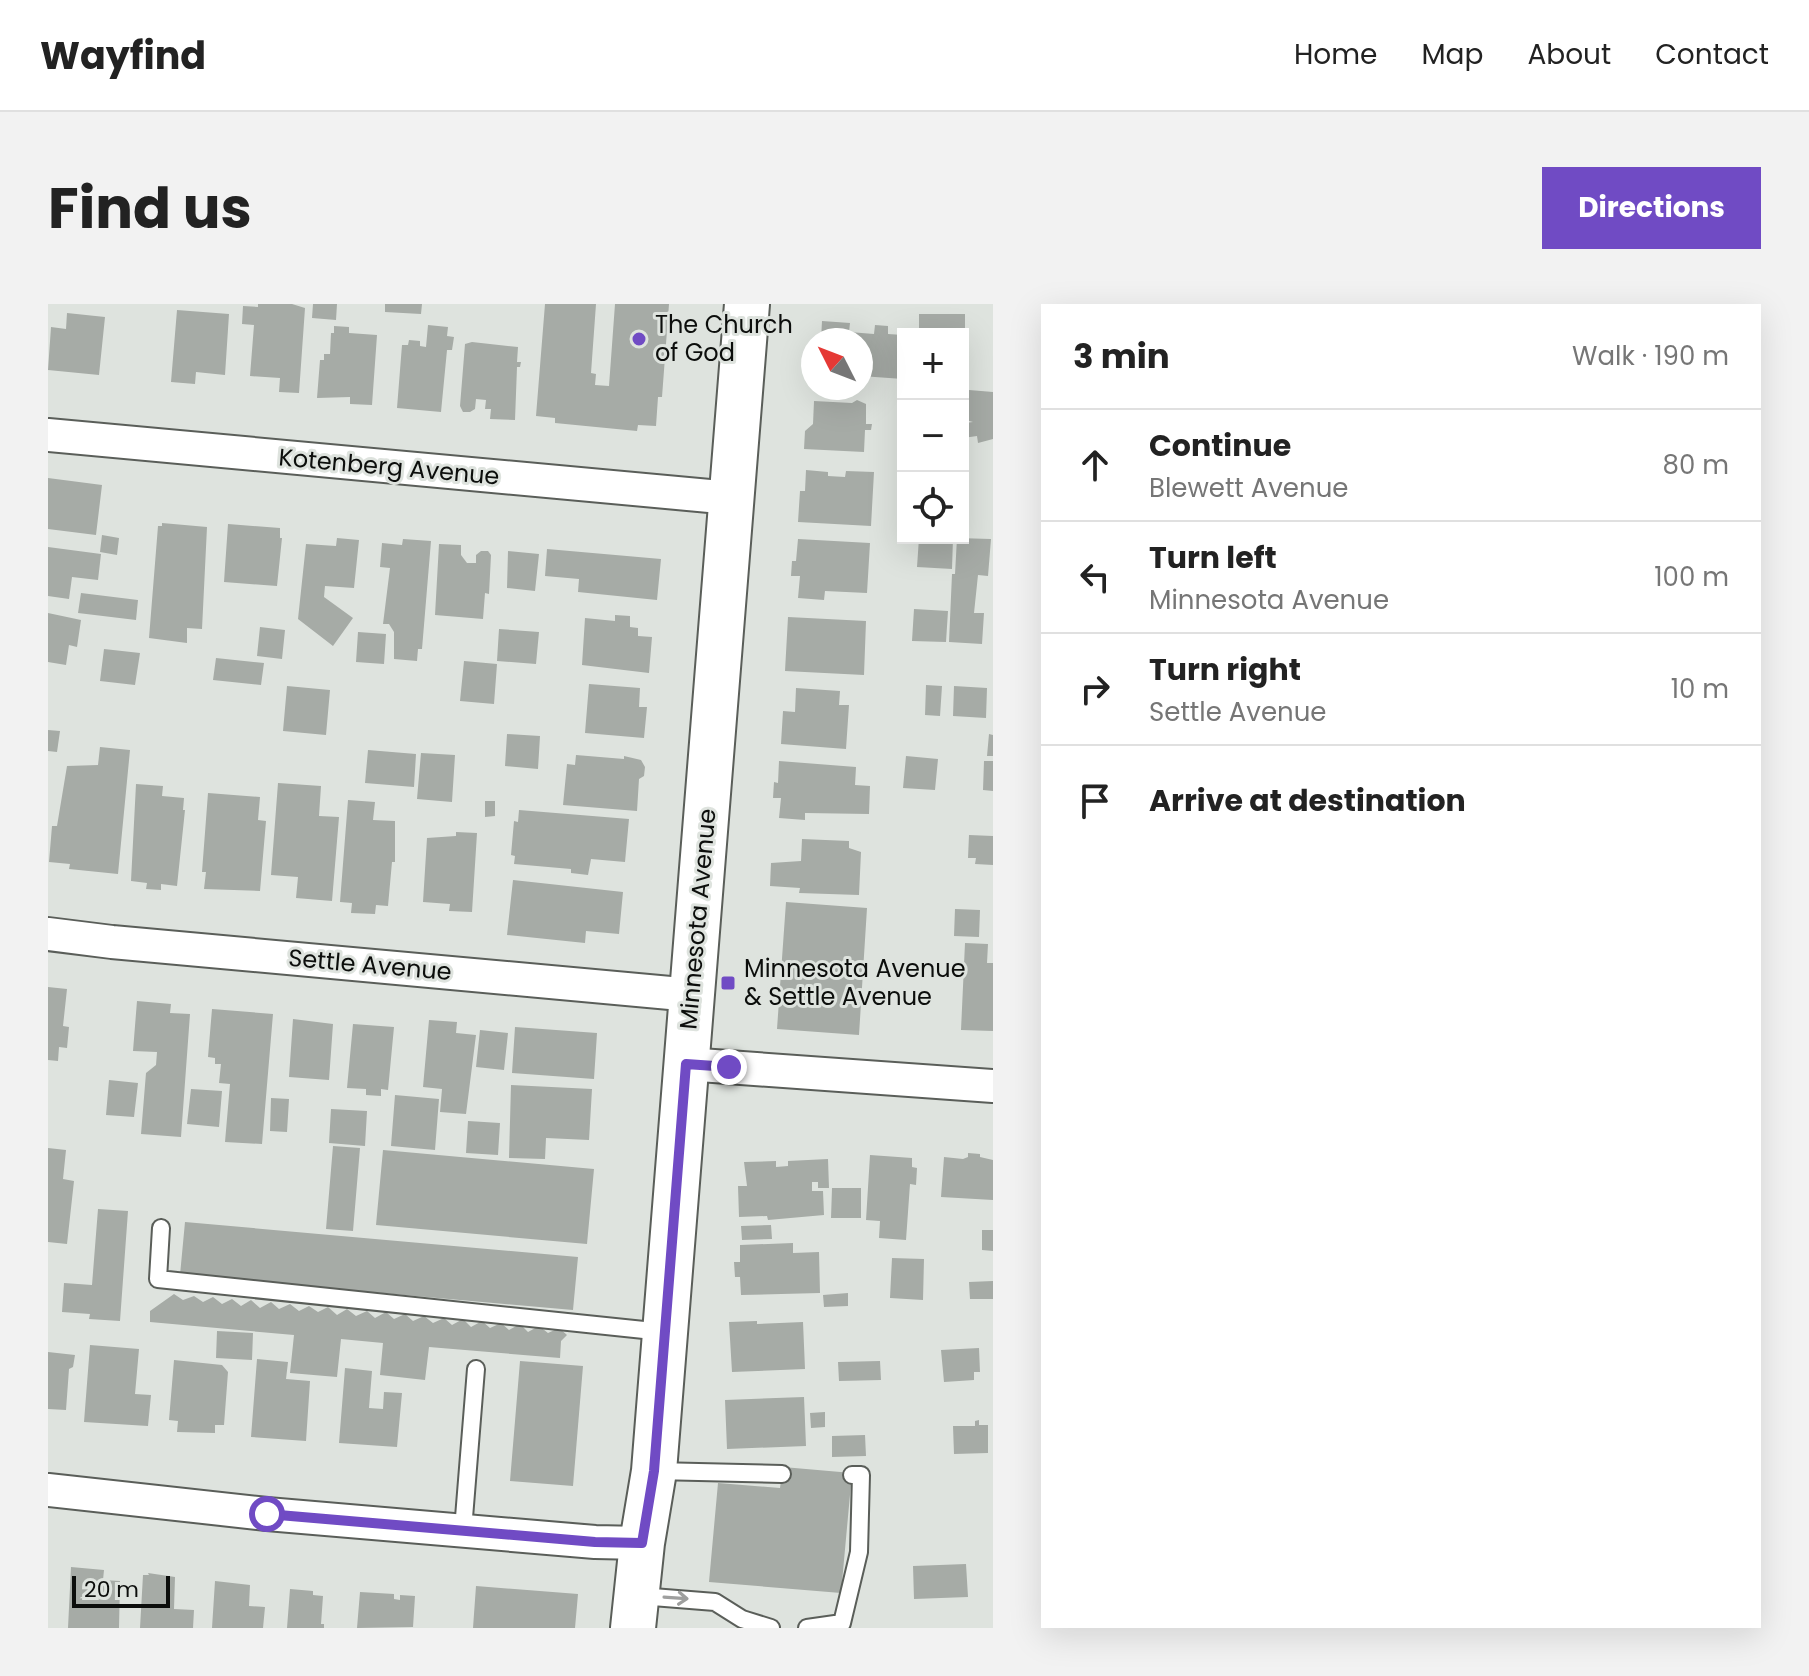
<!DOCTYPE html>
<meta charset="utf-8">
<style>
body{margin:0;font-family:Poppins,sans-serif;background:#f2f2f2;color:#222}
.controls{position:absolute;right:24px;top:24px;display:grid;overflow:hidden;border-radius:0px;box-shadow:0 8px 32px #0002}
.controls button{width:72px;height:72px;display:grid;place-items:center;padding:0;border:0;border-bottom:2px solid #e0e0e0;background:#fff;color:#222;font:40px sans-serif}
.compass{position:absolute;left:753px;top:24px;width:72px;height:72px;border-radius:50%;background:#fff;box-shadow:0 8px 32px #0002;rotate:312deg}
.scale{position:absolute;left:24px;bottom:20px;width:98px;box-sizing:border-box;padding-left:8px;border:4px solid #0c0e0c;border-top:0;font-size:22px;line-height:28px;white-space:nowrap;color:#0c0e0c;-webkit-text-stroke:6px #dee3de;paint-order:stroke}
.stop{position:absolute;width:24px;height:24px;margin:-18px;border:6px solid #704bc4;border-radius:50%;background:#fff}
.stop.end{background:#704bc4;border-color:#fff;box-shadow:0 2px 8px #0008}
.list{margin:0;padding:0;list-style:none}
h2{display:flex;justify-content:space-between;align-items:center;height:104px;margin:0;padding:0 32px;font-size:34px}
h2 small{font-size:26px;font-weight:400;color:#767676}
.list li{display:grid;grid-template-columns:52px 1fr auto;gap:24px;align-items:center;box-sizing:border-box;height:112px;padding:0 32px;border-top:2px solid #e0e0e0}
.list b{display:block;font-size:30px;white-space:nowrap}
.list p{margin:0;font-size:26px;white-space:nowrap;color:#767676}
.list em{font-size:26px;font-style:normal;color:#767676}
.icon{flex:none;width:44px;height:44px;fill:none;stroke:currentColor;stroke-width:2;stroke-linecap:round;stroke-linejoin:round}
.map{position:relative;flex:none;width:945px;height:1324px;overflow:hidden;border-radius:0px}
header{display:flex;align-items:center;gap:48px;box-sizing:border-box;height:112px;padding:0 40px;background:#fff;border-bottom:2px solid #e0e0e0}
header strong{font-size:38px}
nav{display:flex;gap:44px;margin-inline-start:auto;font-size:28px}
.intro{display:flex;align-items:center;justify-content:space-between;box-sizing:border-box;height:192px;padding:0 48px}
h1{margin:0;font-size:56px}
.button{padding:20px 36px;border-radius:0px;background:#704bc4;color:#fff;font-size:28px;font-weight:700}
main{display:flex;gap:48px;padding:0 48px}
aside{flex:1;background:#fff;border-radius:0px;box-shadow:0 8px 32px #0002}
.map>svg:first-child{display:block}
</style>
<header>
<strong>Wayfind</strong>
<nav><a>Home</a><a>Map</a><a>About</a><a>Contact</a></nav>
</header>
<div class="intro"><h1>Find us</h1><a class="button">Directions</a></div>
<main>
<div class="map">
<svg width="945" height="1324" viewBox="0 0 945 1324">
<rect width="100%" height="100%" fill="#dee3de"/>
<!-- building -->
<path fill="#a6aba6" d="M210 0H244L257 4 251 89 231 88 232 74 202 72 206 21 194 20 195 2 210 3Z
M265 0H289L288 16 264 14Z
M337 0H374L373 10 337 8Z
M497 0H548L543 69 548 70 547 81 561 82 567 0H621L614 93H610L608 122 590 121 589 127 507 119V114L488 112Z
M129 6 181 10 177 71 148 68 147 80 123 78Z
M19 9 57 13 51 71 0 66 3 23 18 25Z
M871 10H917V30H871Z
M774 17 802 19 801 28 826 30 827 21 840 22V30L855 31V75L813 72V36H773Z
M380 21 400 23 399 32 406 33 404 46H399L393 108 349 104 354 41H360L361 36 372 37V42L378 43Z
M286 22 301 23V29L329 31 324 101 302 100V93L269 94 272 56H276V50H282L283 29H286Z
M424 38 470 43 469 58H473L472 63H469L467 116 442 115 443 105H437L438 96 428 95 427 105 422 108H415L412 102 417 40Z
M921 86 945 88V135L930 139 929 132 915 134 917 119 925 118 918 116Z
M809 96 818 100V120H824L823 126H817L816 148 756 145 757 127 765 120 766 97 804 99Z
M758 166 780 168V172L797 173 798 167 826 168 823 222 750 218 752 187H757Z
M0 174 54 181 48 231 0 225Z
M114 219 159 223 154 325 139 324V339L101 334 110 222H114Z
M180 220 232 224V234H234L229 282 176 278Z
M54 231 71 234 69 251 52 248Z
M289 234 311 236 306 284 277 282 276 293 305 314 285 342 250 315 258 240 288 242Z
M871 234H905L904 265 869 263Z
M909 234 943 235 940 272 930 271 926 309H936L934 340 901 338 904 270H907Z
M355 235 383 237 374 345H370L369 357 346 355V328L341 320H335L342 264 332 263 334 239 354 241Z
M750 235 822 239 819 289 777 287 776 296 750 294 752 272H743L744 257H748Z
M391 240 413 241V251L419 259H428V251L433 247H440L443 251 441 290 437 289 435 315 387 311Z
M0 243 53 250 50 276 24 273 21 295 0 292Z
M499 245 613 255 609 296 530 288 531 275 497 272Z
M460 247 491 250 487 287 459 284Z
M33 289 90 296 88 316 30 309Z
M866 305 900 307 898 338 864 337Z
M0 309 33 316 29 343 21 341 18 361 0 358Z
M567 311 582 312V323L590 324V332L604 333 601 369 534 361 537 314 567 317Z
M740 313 818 317 816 371 737 367Z
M212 323 237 326 234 355 209 352Z
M451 325 491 328 488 360 449 357Z
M310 328 338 330 336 360 308 358Z
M56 345 92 349 87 381 52 377Z
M168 354 216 359 213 381 165 376Z
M416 357 449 360 446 400 412 397Z
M541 380 592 384 591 403H599L596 434 537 429Z
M878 381 894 382 892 412 877 411Z
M239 382 282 386 278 431 235 427Z
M906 382 939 384 938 414 905 412Z
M748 384 792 387 791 401H801L798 445 733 440 735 407 747 408Z
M0 426 12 427 9 448 0 447Z
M459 430 492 432 490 465 457 462Z
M941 430 945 431V452H939Z
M52 443 82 446 70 570 21 565 22 560 1 558 4 522H9L19 462 50 461Z
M320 446 368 450 366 483 317 479Z
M373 449 407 451 404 498 369 495Z
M528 451 576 455V452L593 456 597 463 596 472 591 475 589 507 515 501 519 460 527 461Z
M858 452 890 455 887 486 855 484Z
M731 457 808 463 807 481 822 482 821 510 757 509V516L731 514 733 494H725L726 478 730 479Z
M936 457H945V487L935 486Z
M230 479 273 482 271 512 291 513 284 597 248 594 250 573 223 571Z
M88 480 115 482 114 492 136 494 135 506H137L129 582 113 580V586L98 585 99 579 83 577Z
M160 489 212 493 210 516 218 517 212 587 156 585 158 568H154Z
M300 496 327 498 325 516 347 517V558H344L340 602 328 601 327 610 303 609 304 599 292 598Z
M437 497H447V512L437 513Z
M471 506 581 515 577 558 543 555 540 571 523 569V565L466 560 467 552 463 551 466 517 470 518Z
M408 528 429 529 424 608 401 607 402 600 375 598 379 534 408 532Z
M921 531 945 532V561L927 560 928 554H920Z
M754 535 801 537V544L813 548 811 591 751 589 752 584 722 582 723 559 753 557Z
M465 576 575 588 571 630 538 627 537 639 459 631Z
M738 598 819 604 811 731 729 725Z
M907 605 932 606 931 633 906 632Z
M917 639 940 640 939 659H945V727L913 726Z
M0 683 19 685 15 722 21 723 19 744 11 743 10 757 0 756Z
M89 697 123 700 122 709 142 710 133 833 93 830 98 769 108 761 109 748 85 747Z
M164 705 225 710 214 840 177 838 182 780 171 779 173 760H167V754L160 753Z
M245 715 285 720 281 776 241 773Z
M381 716 409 718 408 729 428 731 418 810 392 808 394 785 375 783Z
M305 720 346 723 340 786 333 785V792L318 791V785L299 784Z
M467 723 549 729 546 775 464 769Z
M432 726 460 729 456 766 428 763Z
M61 776 90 779 86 813 58 811Z
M463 781 544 785 541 836 498 834 497 855 461 854Z
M143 785 174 787 171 823 139 820Z
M347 791 391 795 387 846 343 842Z
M223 794 241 795 239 828 222 827Z
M283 805 319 807 317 842 281 839Z
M420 817 452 819 450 851 418 849Z
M285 842 312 844 305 927 278 925Z
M0 844 18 846 15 875 26 877 19 940 0 938Z
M335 846 546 865 539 940 328 921Z
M920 849 932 850V853L945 856V896L893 893 896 853 915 855 920 853Z
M822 851 864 854V863L869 864 868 881 862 880 858 936 831 934 832 917 818 916Z
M780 855 781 884H770V878H764V887H775L776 911 720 916 719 912 691 913 690 882H699L696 858 728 857V863L740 862V857Z
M784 884H813V914H783Z
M50 905 80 907 72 1017 41 1015 42 1010 14 1008 16 979 44 981Z
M137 918 530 953 525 1006 132 971Z
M723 921 724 935 694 936 693 922Z
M934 926H945V947L934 946Z
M745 939V949L771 948 772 989 693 991 692 973H687L686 958H692V941Z
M844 954 876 955 875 996 842 994Z
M945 977V995H922L921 978Z
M800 989V1002L776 1003 775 991Z
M126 990 135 996 146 992 155 998 165 993 174 1000 184 995 193 1002 203 996 212 1004 223 998 231 1005 242 1000 251 1007 261 1002 270 1008 280 1003 289 1011 299 1005 308 1012 319 1007 327 1014 338 1008 346 1015 357 1010 365 1017 376 1012 385 1019 396 1014 404 1021 415 1015 423 1023 434 1017 442 1024 453 1019 461 1026 472 1020 480 1028 491 1022 500 1029 511 1024 519 1031 513 1037 512 1054 381 1043 377 1076 332 1071 335 1039 293 1035 289 1073 242 1069 246 1031 102 1018V1007Z
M709 1017V1020L755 1018 757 1065 684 1068 681 1018Z
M169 1027 205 1029 204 1056 168 1054Z
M42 1041 91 1045 87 1090 103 1091 100 1122 36 1118Z
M931 1044 932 1068H926V1076L896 1078 893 1046Z
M0 1048 27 1051 25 1063 21 1065 18 1106 0 1105Z
M209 1055 240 1058 238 1075 262 1077 258 1137 203 1133Z
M126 1056 174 1061 180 1068 176 1121H167V1129L129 1128 130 1117 121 1116Z
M472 1057 535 1062 525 1182 462 1177Z
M832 1057 833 1076 791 1077 790 1058Z
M297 1064 324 1067 321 1104 335 1105 336 1088 354 1089 349 1143 291 1139Z
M756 1093 758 1142 679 1145 677 1096Z
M777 1108V1123L763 1124 762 1109Z
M931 1116V1121H940V1149L906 1150 905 1122H927V1117Z
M817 1131 818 1152 784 1153V1132Z
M735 1163 804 1169 793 1289 661 1278 670 1179 732 1184Z
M918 1260 920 1293 866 1295 865 1262Z
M23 1263 56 1266 55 1276 72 1277 71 1324H20Z
M100 1269 127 1273 126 1305 146 1306 145 1324H92L95 1271H101Z
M167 1277 202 1281 201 1302 217 1303 215 1324H164Z
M428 1282 530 1290 527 1324H425Z
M242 1285 265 1287V1291L275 1292 273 1320H276V1324H239Z
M312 1288 346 1290V1295L352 1296V1291L367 1292 365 1323 309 1324Z"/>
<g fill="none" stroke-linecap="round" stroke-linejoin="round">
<defs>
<path id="lane" d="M113 924 110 975 615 1028
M607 1167 734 1170
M415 1226 428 1065
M592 1292 667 1298 694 1315 723 1324
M759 1324 794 1319 811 1248 813 1171H804"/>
<path id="street" d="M0 131 683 194
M0 630 64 638 644 691
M638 760 945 782
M0 1186 219 1210 547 1238 594 1239"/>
<path id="secondary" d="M585 1324 594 1239 606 1167 699 0"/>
</defs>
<!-- lane casing -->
<use href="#lane" stroke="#5a5e59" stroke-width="20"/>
<!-- street casing -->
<use href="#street" stroke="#5a5e59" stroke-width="36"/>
<!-- secondary casing -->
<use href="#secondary" stroke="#5a5e59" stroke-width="48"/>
<!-- lane -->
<use href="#lane" stroke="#fff" stroke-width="16"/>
<!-- street -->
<use href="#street" stroke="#fff" stroke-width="32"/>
<!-- secondary -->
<use href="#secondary" stroke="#fff" stroke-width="44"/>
</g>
<!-- one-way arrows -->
<defs><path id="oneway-shaft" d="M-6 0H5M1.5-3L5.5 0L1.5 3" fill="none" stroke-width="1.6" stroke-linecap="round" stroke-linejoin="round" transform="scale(2)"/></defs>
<use stroke="#9e9f9e" href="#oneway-shaft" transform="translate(628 1294) rotate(4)"/>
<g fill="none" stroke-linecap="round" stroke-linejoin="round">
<!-- route -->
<path stroke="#704bc4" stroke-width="10" d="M219 1210 547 1238 594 1239 606 1167 638 760 681 763"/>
</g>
<!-- markers -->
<g fill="#704bc4" stroke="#dee3de" stroke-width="3">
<circle cx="591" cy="35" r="8"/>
<rect x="672" y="671" width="16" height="16" rx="4"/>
</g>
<g text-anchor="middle" stroke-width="6" stroke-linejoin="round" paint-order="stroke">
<!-- poi labels -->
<g font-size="24" fill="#0c0e0c" stroke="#dee3de" text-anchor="start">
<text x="607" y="29">The Church<tspan x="607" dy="28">of God</tspan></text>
<text x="696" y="673">Minnesota Avenue<tspan x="696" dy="28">&amp; Settle Avenue</tspan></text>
</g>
<!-- street labels -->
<g font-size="24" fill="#0c0e0c" stroke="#dee3de">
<text transform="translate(341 163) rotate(5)" y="8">Kotenberg Avenue</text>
<text transform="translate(650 615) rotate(-85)" y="8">Minnesota Avenue</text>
<text transform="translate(322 661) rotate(5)" y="8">Settle Avenue</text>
</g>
</g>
</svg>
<div class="controls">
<button>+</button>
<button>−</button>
<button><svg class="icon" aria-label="locate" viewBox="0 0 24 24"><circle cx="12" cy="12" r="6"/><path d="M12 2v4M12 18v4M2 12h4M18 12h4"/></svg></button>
</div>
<svg class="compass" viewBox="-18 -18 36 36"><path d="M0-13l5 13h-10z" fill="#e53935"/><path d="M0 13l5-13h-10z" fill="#767676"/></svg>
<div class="scale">20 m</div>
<div class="stop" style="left:219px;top:1210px"></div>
<div class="stop end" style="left:681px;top:763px"></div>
</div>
<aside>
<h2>3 min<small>Walk · 190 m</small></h2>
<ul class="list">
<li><svg class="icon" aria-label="ahead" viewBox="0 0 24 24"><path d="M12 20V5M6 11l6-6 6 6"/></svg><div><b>Continue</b><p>Blewett Avenue</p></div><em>80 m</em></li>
<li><svg class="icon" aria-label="left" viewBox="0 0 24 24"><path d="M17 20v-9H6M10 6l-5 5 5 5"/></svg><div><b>Turn left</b><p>Minnesota Avenue</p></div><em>100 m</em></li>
<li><svg class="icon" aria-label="right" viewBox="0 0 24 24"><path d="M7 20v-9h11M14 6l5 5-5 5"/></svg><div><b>Turn right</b><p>Settle Avenue</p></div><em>10 m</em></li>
<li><svg class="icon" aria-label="arrive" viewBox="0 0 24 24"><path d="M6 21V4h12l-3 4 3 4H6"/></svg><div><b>Arrive at destination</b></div></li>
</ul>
</aside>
</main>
